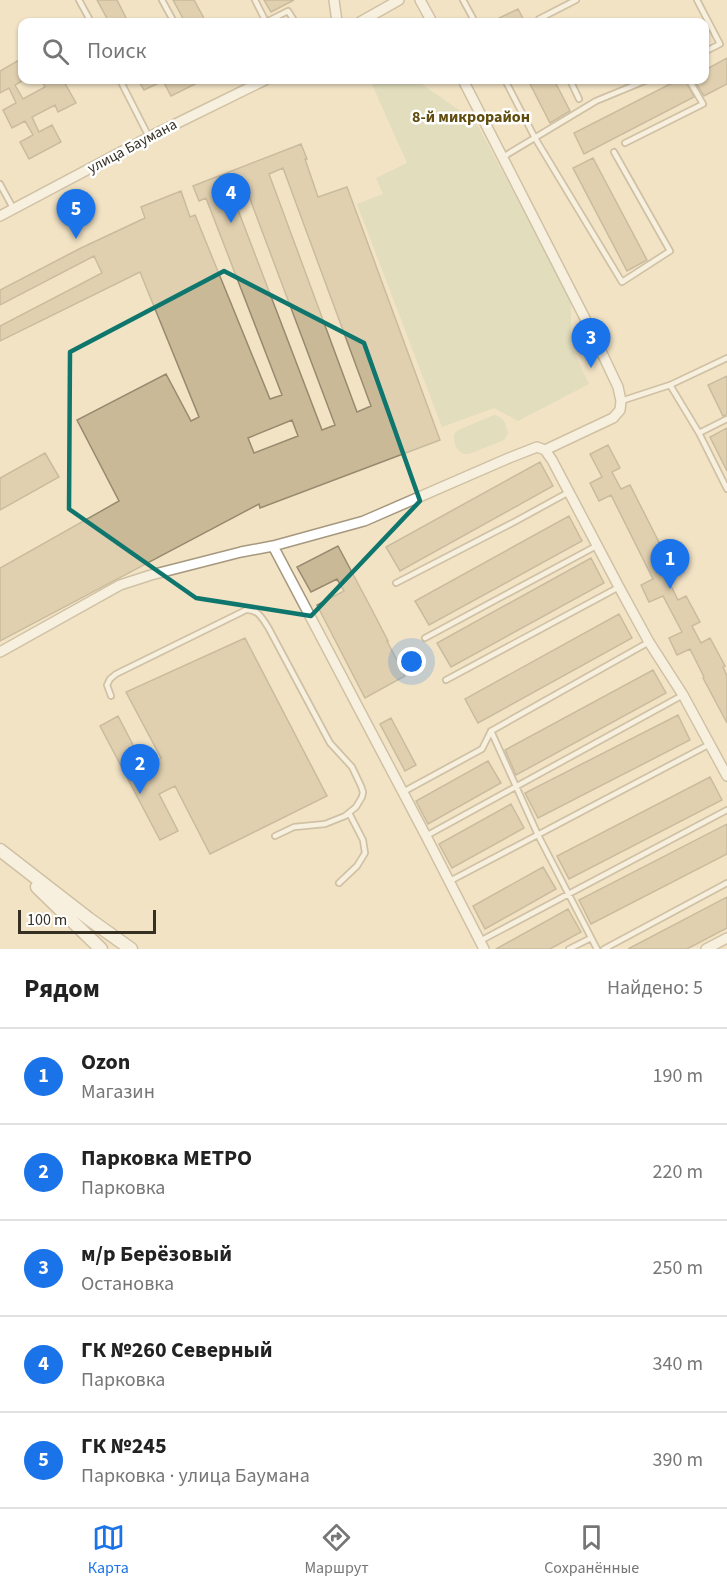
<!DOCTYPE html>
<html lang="ru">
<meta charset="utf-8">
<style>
body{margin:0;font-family:"Source Sans 3",sans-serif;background:#f6f6f6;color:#222}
.scale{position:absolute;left:18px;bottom:15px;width:138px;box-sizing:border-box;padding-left:6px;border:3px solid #352f24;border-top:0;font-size:16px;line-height:21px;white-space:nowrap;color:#352f24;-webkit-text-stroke:4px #fff;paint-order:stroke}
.you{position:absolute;left:412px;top:662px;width:21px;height:21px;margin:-15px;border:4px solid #fff;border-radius:50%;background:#1a73e8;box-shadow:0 0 0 9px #1a73e833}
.badge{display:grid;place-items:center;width:39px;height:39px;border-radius:50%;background:#1a73e8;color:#fff;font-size:20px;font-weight:700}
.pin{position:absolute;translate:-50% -50px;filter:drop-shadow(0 2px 3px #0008)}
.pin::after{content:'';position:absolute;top:32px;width:21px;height:18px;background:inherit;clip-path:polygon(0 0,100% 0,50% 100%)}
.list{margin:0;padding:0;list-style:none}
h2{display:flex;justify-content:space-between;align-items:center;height:78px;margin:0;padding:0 24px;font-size:26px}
h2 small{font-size:20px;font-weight:400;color:#767676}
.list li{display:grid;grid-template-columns:39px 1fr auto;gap:18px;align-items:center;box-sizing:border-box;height:96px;padding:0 24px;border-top:2px solid #e0e0e0}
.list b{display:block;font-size:22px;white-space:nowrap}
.list p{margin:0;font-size:20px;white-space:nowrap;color:#767676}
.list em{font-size:20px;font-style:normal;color:#767676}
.icon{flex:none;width:33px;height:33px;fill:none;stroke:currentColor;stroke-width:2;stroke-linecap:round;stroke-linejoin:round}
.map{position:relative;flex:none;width:727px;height:949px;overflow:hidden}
.search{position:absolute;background:#fff;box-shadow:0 2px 4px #0004;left:18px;right:18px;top:18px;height:66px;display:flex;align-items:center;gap:15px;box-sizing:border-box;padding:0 21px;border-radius:12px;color:#767676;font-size:22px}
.sheet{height:558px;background:#fff}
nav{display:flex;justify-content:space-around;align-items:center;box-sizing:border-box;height:84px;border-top:2px solid #e0e0e0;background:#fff;font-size:16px;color:#767676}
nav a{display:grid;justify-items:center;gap:3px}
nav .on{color:#1a73e8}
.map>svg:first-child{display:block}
</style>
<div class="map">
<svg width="727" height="949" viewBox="0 0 727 949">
<rect width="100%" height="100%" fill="#f2e3c5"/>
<!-- green -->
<path fill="#cdd4b3" d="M370 80H416L476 122 571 300V346L589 384 518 421 494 408 442 427 357 204 383 194 376 178 407 163Z
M494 415C504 416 506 425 508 434L504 440 469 454C457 455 454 445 454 434L458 430Z"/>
<!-- building -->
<path fill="#c9b997" stroke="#988a6f" stroke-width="1.5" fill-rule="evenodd" d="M97 0H117L128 22H109Z
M173 0H194L206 22H185Z
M264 0H294L271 12Z
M518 9 525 22H491Z
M727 58V84L704 96 694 80H705V70Z
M19 60 22 67V81L15 85 23 99 45 87 41 80H63L76 103 58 112 55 105 32 117 39 132 52 125 61 142 29 159 20 142 33 135 25 121 12 128 3 110 16 103 9 88 0 93V71Z
M138 80H203L171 96 163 81 144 90Z
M528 80H554L570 111 550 123Z
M678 80H685L694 97 584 154 574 133Z
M301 144 307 159H305L318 197 347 187 440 440 260 508 259 504 0 641V568L119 501 77 420 166 374 191 421 199 417 140 272 0 341V326L102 273 94 256 0 305V290L81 248 145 218 141 207 181 191 190 217 195 215 270 399 282 395 206 198 199 201 193 186ZM283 168 371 406 357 412 269 174ZM244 183 335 425 322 430 230 189ZM292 420 298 436 254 453 248 438Z
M593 158 647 260 627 271 573 168Z
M727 376V415L723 416 708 385Z
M727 428V471L710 437Z
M608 445 620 468 612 472 621 489 630 485 672 568 664 572 678 600 686 596 700 622 692 626 701 643 710 638 725 666 723 667 727 676V723L703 678 704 677 690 649 677 655 669 638 682 632 663 596 649 602 641 585 653 579 611 495 599 501 590 483 602 477 590 454Z
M45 453 59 477 0 510V478Z
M540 462 553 486 400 571 386 547Z
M569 516 582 541 429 625 415 601Z
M338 546 371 608 388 641H387L405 676 365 698 317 605 344 591 337 579 311 592 297 567Z
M591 558 604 583 451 667 437 643Z
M619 614 632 638 478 723 465 699Z
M245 638 327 796 210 854 175 786 159 794 178 831 160 840 100 726 118 716 144 766 161 758 126 692Z
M653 670 666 693 516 775 505 750Z
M678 715 690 740 538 818 525 793Z
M391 718 416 765 405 771 380 724Z
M488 761 501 783 428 824 416 801Z
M710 777 722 800 569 879 557 856Z
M511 804 524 828 452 868 439 844Z
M727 824V854L591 924 579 900Z
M543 867 556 889 485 929 473 906Z
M727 897V928L687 949H628Z
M568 909 581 932 550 949H496Z"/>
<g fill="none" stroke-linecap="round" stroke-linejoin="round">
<defs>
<path id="lane" d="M79 0 91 22
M162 0 174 22
M255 0 266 22 288 11 295 22
M463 0 475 22
M697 0 720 44 704 52
M541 22 539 19 576 0
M120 80 149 137
M505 80 535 138 622 282 670 251 614 152
M570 80 579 99
M625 143 703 104 689 80
M503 157 596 101 647 80
M0 184 13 208
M670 385 699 433 727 489
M621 401 670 385 727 358
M699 433 727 419
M396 583 516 521 569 492
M425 638 598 545
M446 680 619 587
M111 696 107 685 110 679 116 674 246 610C258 609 262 618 268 627L330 743 352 767 361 786 363 792 362 797 356 807 345 816 325 824 294 827 275 836
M491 731 538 835 597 949
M403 792 482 749 491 731 649 642
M426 836 683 695
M450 881 710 744
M339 883 357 866 365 853 363 840 349 813
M480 941 727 810
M569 949 591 938
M604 949 727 883"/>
<path id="street" d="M334 0 337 22
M420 0 432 22
M360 22 399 0
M463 80 593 334 618 387 621 401 620 410 613 418 545 450
M0 216 149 137 265 80
M273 546 426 836 484 949
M0 652 120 585 151 575 241 552 273 546 364 521 509 458 537 447 545 450 552 460 619 587 649 642 683 695 727 776
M706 949 727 938"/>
<path id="secondary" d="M0 850 89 919 131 949
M37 887 101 949"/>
</defs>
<!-- lane casing -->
<use href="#lane" stroke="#a6987d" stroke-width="8"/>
<!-- street casing -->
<use href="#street" stroke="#a6987d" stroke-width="12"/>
<!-- secondary casing -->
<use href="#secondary" stroke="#a6987d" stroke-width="15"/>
<!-- lane -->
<use href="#lane" stroke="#fff" stroke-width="4.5"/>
<!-- street -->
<use href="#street" stroke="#fff" stroke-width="9"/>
<!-- secondary -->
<use href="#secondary" stroke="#fff" stroke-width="12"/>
</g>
<!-- marked area -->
<path d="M0 0H727V949H0ZM224 271 364 343 420 501 311 616 196 598 69 509 70 352Z" fill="#f2e3c5" fill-opacity=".55" fill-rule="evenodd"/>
<path fill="none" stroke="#0f766e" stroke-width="4.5" stroke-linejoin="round" d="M224 271 364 343 420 501 311 616 196 598 69 509 70 352Z"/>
<g text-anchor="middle" stroke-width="5" stroke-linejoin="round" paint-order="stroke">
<!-- street labels -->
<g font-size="15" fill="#352f24" stroke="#fff">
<text transform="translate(132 146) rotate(-28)" y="5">улица Баумана</text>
</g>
<!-- neighbourhood labels -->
<g font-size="16" font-weight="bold" fill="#5f4c0e" stroke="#fff">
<text x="471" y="122">8-й микрорайон</text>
</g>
</g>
</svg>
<div class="scale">100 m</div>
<div class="you"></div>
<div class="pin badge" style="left:670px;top:589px">1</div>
<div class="pin badge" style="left:140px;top:794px">2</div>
<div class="pin badge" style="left:591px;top:368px">3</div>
<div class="pin badge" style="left:231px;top:223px">4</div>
<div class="pin badge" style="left:76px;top:239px">5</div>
<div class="search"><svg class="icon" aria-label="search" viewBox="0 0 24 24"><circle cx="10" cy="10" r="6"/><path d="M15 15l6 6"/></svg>Поиск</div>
</div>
<section class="sheet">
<h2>Рядом<small>Найдено: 5</small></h2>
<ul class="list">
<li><span class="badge">1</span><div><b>Ozon</b><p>Магазин</p></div><em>190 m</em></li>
<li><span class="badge">2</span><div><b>Парковка МЕТРО</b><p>Парковка</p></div><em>220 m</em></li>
<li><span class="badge">3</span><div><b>м/р Берёзовый</b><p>Остановка</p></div><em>250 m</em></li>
<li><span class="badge">4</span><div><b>ГК №260 Северный</b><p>Парковка</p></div><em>340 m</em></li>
<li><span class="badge">5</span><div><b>ГК №245</b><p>Парковка · улица Баумана</p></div><em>390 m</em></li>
</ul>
</section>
<nav>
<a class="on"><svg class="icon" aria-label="map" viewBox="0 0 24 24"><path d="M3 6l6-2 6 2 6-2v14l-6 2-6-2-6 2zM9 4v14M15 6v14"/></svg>Карта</a>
<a><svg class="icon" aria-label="directions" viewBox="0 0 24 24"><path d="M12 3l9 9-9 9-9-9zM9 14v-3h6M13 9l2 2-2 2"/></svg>Маршрут</a>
<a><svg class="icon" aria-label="saved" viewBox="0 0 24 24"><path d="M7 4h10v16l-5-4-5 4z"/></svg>Сохранённые</a>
</nav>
